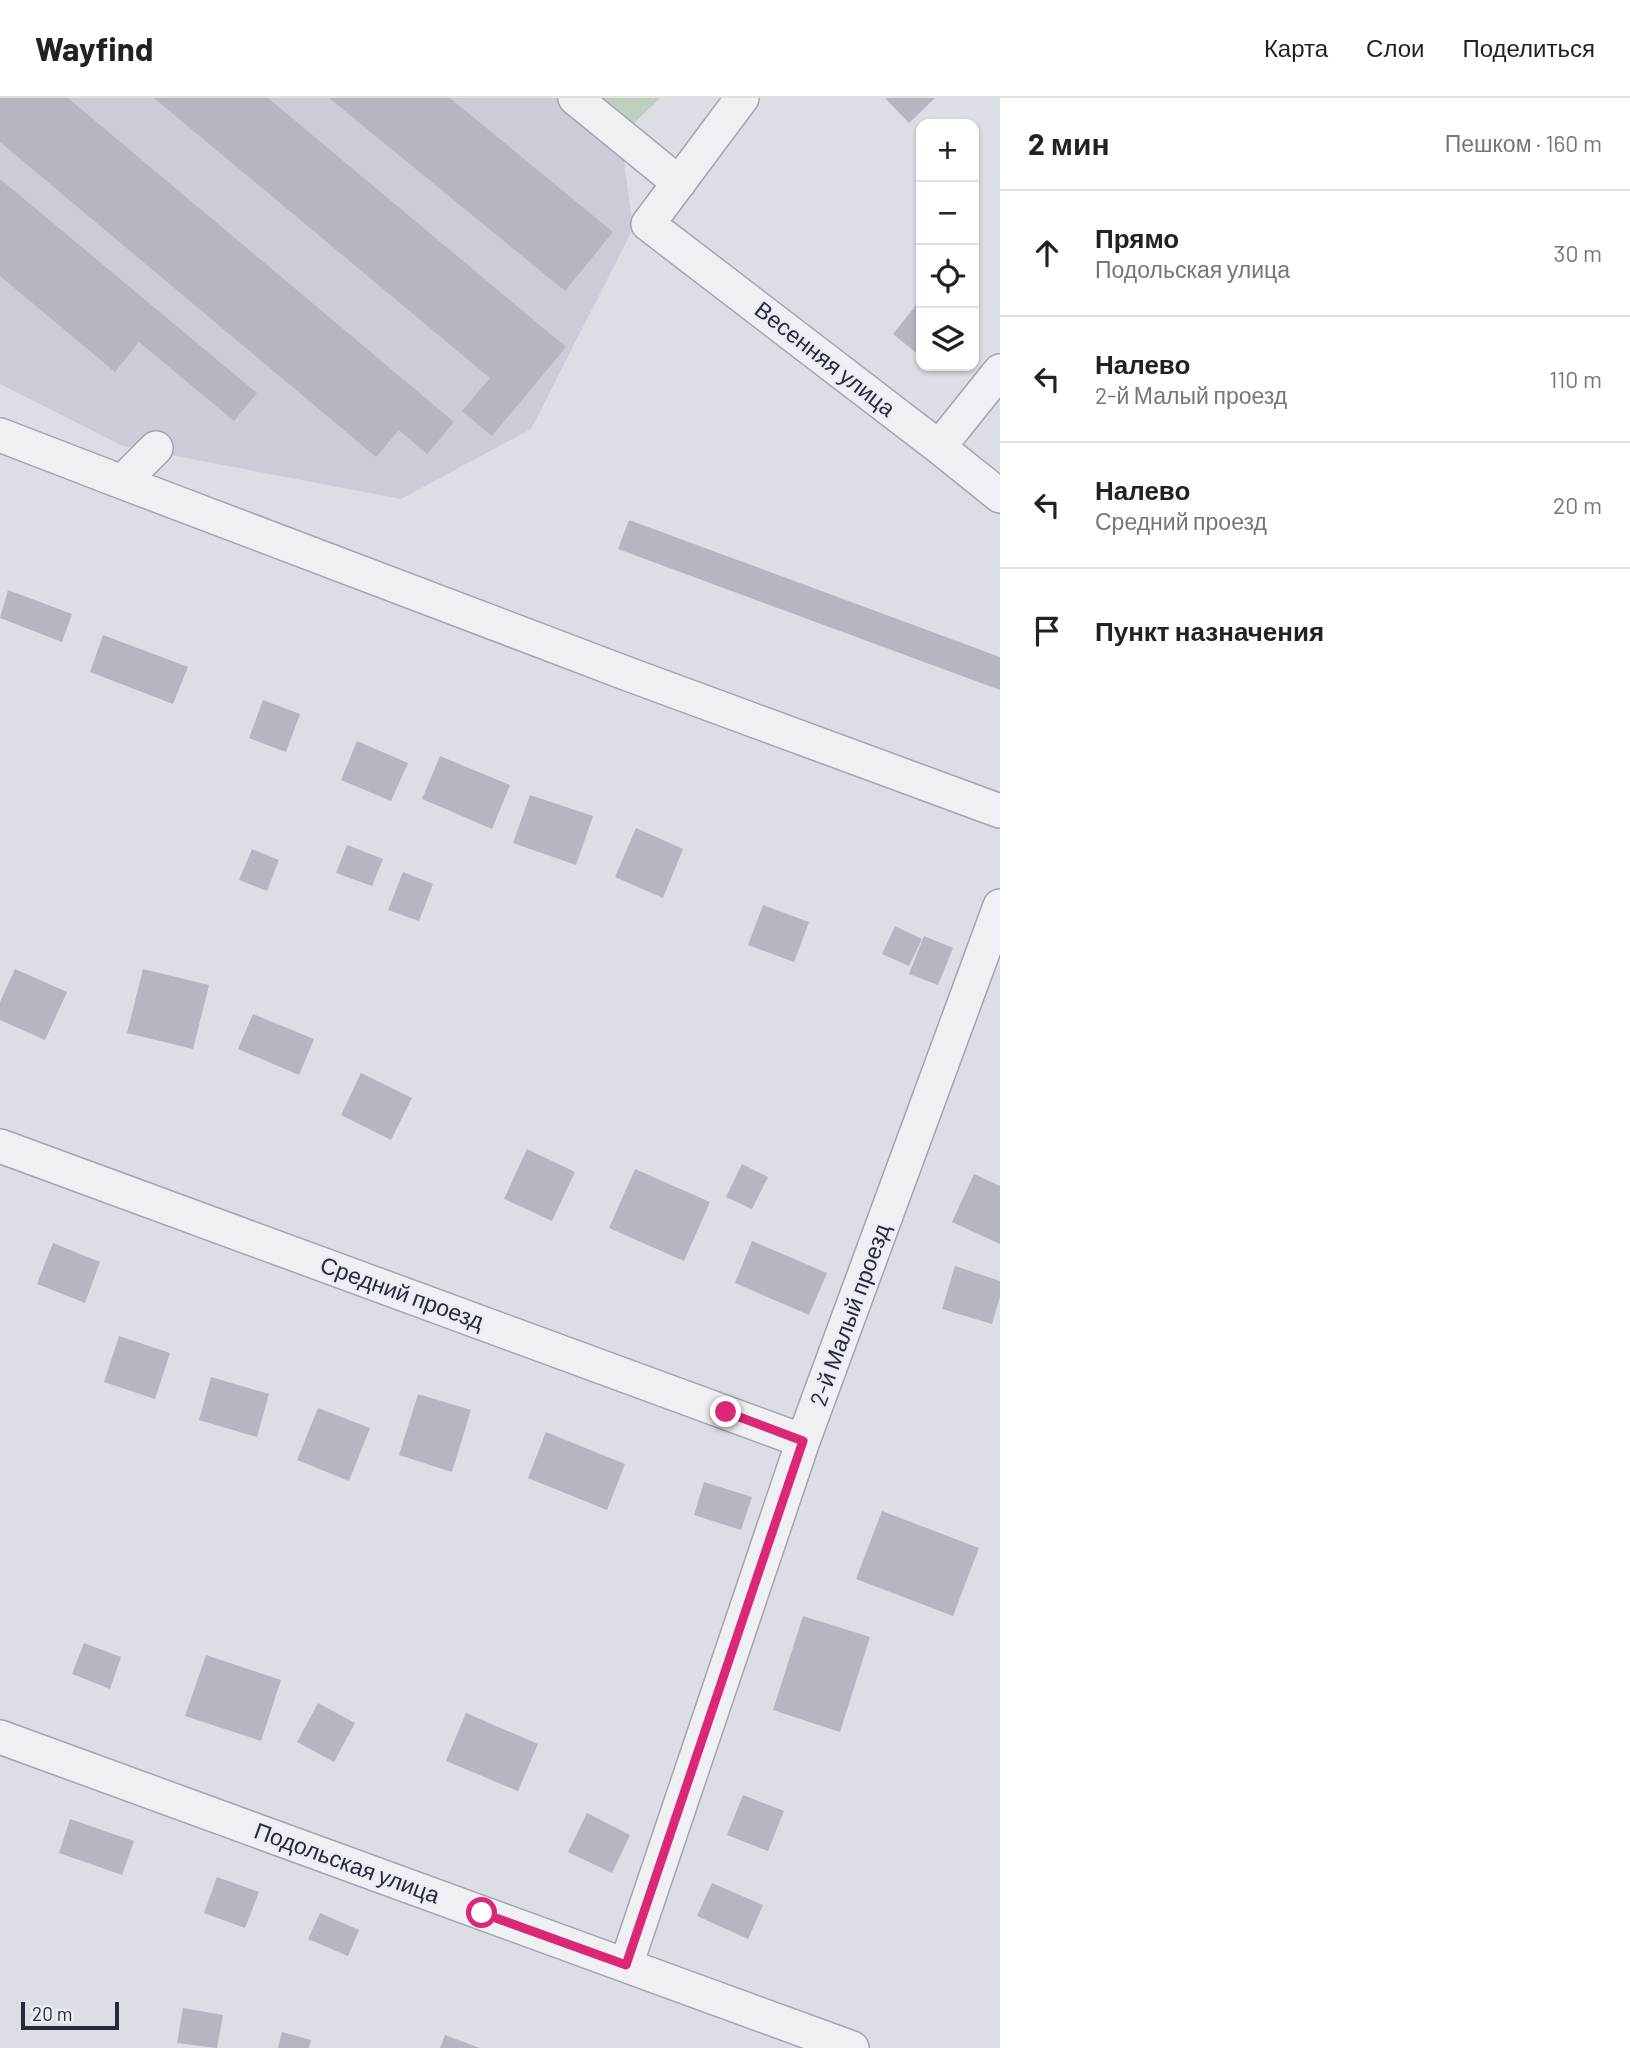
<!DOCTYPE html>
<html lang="ru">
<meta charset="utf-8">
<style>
body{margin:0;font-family:Barlow,sans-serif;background:#f2f2f2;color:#222}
.controls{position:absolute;right:21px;top:21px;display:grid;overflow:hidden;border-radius:14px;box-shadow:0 2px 5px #0004}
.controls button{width:63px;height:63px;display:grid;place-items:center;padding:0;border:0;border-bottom:2px solid #e0e0e0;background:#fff;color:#222;font:35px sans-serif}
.scale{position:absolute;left:21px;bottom:18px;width:98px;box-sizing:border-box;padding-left:7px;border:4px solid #272b3b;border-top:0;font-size:19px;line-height:24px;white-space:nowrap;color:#272b3b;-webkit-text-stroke:5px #ebedf4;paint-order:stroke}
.stop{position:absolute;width:21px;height:21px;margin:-16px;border:5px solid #db2777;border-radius:50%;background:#fff}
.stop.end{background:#db2777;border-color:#fff;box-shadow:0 2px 7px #0008}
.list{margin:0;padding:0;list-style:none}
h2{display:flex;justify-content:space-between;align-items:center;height:91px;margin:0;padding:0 28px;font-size:30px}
h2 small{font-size:23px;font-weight:400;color:#767676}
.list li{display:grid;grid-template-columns:46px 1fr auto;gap:21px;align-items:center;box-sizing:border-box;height:126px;padding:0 28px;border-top:2px solid #e0e0e0}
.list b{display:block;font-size:26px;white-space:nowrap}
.list p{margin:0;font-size:23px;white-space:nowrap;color:#767676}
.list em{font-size:23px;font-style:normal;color:#767676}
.icon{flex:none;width:38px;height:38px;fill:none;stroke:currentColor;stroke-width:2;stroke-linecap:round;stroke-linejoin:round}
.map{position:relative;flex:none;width:1000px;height:1950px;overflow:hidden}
header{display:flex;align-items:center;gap:42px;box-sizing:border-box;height:98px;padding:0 35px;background:#fff;border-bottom:2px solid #e0e0e0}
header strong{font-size:33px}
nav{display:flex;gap:38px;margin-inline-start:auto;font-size:24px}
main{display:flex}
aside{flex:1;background:#fff}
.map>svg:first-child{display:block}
</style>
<header>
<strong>Wayfind</strong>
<nav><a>Карта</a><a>Слои</a><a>Поделиться</a></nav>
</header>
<main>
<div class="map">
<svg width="1000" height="1950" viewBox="0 0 1000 1950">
<rect width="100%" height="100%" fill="#dcdee6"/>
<!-- built -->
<path fill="#cacdd7" d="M0 0H571L621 41 633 131 531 331 401 401 123 348 0 286Z"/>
<!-- green -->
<path fill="#bfcfbe" d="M596 0H660L631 28Z"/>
<!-- building -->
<path fill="#b4b7c2" d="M0 0H68L454 324 427 356 399 332 376 359 0 44Z
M154 0H268L566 249 492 338 462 313 490 280Z
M329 0H450L613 134 565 193Z
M885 0H935L909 25Z
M0 81 257 295 234 323 139 244 115 274 0 178Z
M921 201V259L893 236Z
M629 422 1000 559V592L618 451Z
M8 492 72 516 62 544 0 520Z
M103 537 188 569 173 606 90 574Z
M263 602 300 616 286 654 249 640Z
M357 643 408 665 391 703 341 682Z
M440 658 510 687 492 731 422 701Z
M530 697 593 718 576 767 513 745Z
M636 730 683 751 663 800 615 779Z
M347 747 383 761 372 788 336 775Z
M252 751 279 762 267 793 239 782Z
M403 774 433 786 419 823 388 812Z
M763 807 809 824 794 864 748 847Z
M895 828 922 841 909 868 882 856Z
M924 838 953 850 938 887 909 876Z
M15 871 67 894 45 942 0 922V904Z
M143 871 209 887 193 951 127 935Z
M253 916 314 941 299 977 238 951Z
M361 975 412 1000 391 1042 341 1017Z
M527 1051 575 1074 552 1123 504 1101Z
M742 1066 768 1079 752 1111 726 1099Z
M635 1071 710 1104 684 1163 609 1130Z
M974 1076 1000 1088V1146L952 1124Z
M752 1143 827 1175 809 1217 735 1185Z
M53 1145 100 1164 85 1205 37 1186Z
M955 1168 1000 1183V1199L992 1226 942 1211Z
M119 1238 170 1255 155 1301 104 1284Z
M211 1279 269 1296 257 1339 199 1322Z
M418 1296 471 1312 452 1374 399 1357Z
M318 1310 370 1330 349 1383 297 1362Z
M546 1334 625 1366 607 1412 528 1380Z
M704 1384 752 1399 741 1432 694 1417Z
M882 1413 979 1450 953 1518 856 1481Z
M803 1518 870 1539 840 1634 773 1612Z
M84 1545 121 1559 110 1591 72 1576Z
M206 1557 281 1582 261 1643 185 1618Z
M318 1605 355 1625 334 1664 297 1644Z
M466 1615 538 1646 518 1693 446 1663Z
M743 1697 784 1713 768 1753 727 1737Z
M587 1715 630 1737 612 1775 568 1754Z
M70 1721 134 1743 122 1777 59 1755Z
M217 1779 259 1794 245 1830 204 1815Z
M712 1785 763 1807 748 1841 697 1818Z
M320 1815 359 1832 348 1858 308 1841Z
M183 1910 223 1917 217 1950 177 1945Z
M282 1934 311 1942 309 1950H278Z
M445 1937 480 1950H440Z"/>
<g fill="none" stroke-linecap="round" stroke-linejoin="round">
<defs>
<path id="minor" d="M575 0 679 85
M742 0 648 126 939 349 1000 398
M0 337 122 384 156 350
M939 349 1000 273
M122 384 628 576 1000 713
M0 1048 803 1343
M0 1639 852 1950
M626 1867 803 1343 1000 808"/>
</defs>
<!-- minor casing -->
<use href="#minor" stroke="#a2a5af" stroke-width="36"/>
<!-- minor -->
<use href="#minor" stroke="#eff0f4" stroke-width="33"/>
</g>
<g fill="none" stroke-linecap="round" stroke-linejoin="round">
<!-- route -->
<path stroke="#db2777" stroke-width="9" d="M482 1815 626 1867 803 1343 726 1314"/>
</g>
<g text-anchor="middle" stroke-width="5" stroke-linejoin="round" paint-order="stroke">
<!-- street labels -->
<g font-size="23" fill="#272b3b" stroke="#ebedf4">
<text transform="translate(825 261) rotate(38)" y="8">Весенняя улица</text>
<text transform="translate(402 1195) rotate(20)" y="8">Средний проезд</text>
<text transform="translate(850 1217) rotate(-70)" y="8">2-й Малый проезд</text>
<text transform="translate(347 1765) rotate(20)" y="8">Подольская улица</text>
</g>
</g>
</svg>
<div class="controls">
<button>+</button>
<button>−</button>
<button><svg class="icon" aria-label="locate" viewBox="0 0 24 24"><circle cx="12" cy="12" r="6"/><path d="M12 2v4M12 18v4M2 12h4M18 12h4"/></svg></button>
<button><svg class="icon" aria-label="layers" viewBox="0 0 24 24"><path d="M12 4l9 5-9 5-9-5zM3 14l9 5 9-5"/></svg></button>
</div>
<div class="scale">20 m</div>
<div class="stop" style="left:482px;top:1815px"></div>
<div class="stop end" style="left:726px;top:1314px"></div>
</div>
<aside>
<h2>2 мин<small>Пешком · 160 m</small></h2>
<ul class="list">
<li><svg class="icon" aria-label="ahead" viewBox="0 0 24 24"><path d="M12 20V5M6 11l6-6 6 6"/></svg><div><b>Прямо</b><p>Подольская улица</p></div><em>30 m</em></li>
<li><svg class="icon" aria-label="left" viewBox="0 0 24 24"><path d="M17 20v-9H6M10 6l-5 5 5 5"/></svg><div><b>Налево</b><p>2-й Малый проезд</p></div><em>110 m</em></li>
<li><svg class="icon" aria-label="left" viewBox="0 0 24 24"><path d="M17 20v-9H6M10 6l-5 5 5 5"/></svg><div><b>Налево</b><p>Средний проезд</p></div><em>20 m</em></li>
<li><svg class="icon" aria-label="arrive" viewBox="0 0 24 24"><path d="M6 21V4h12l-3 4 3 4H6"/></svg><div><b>Пункт назначения</b></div></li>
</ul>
</aside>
</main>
